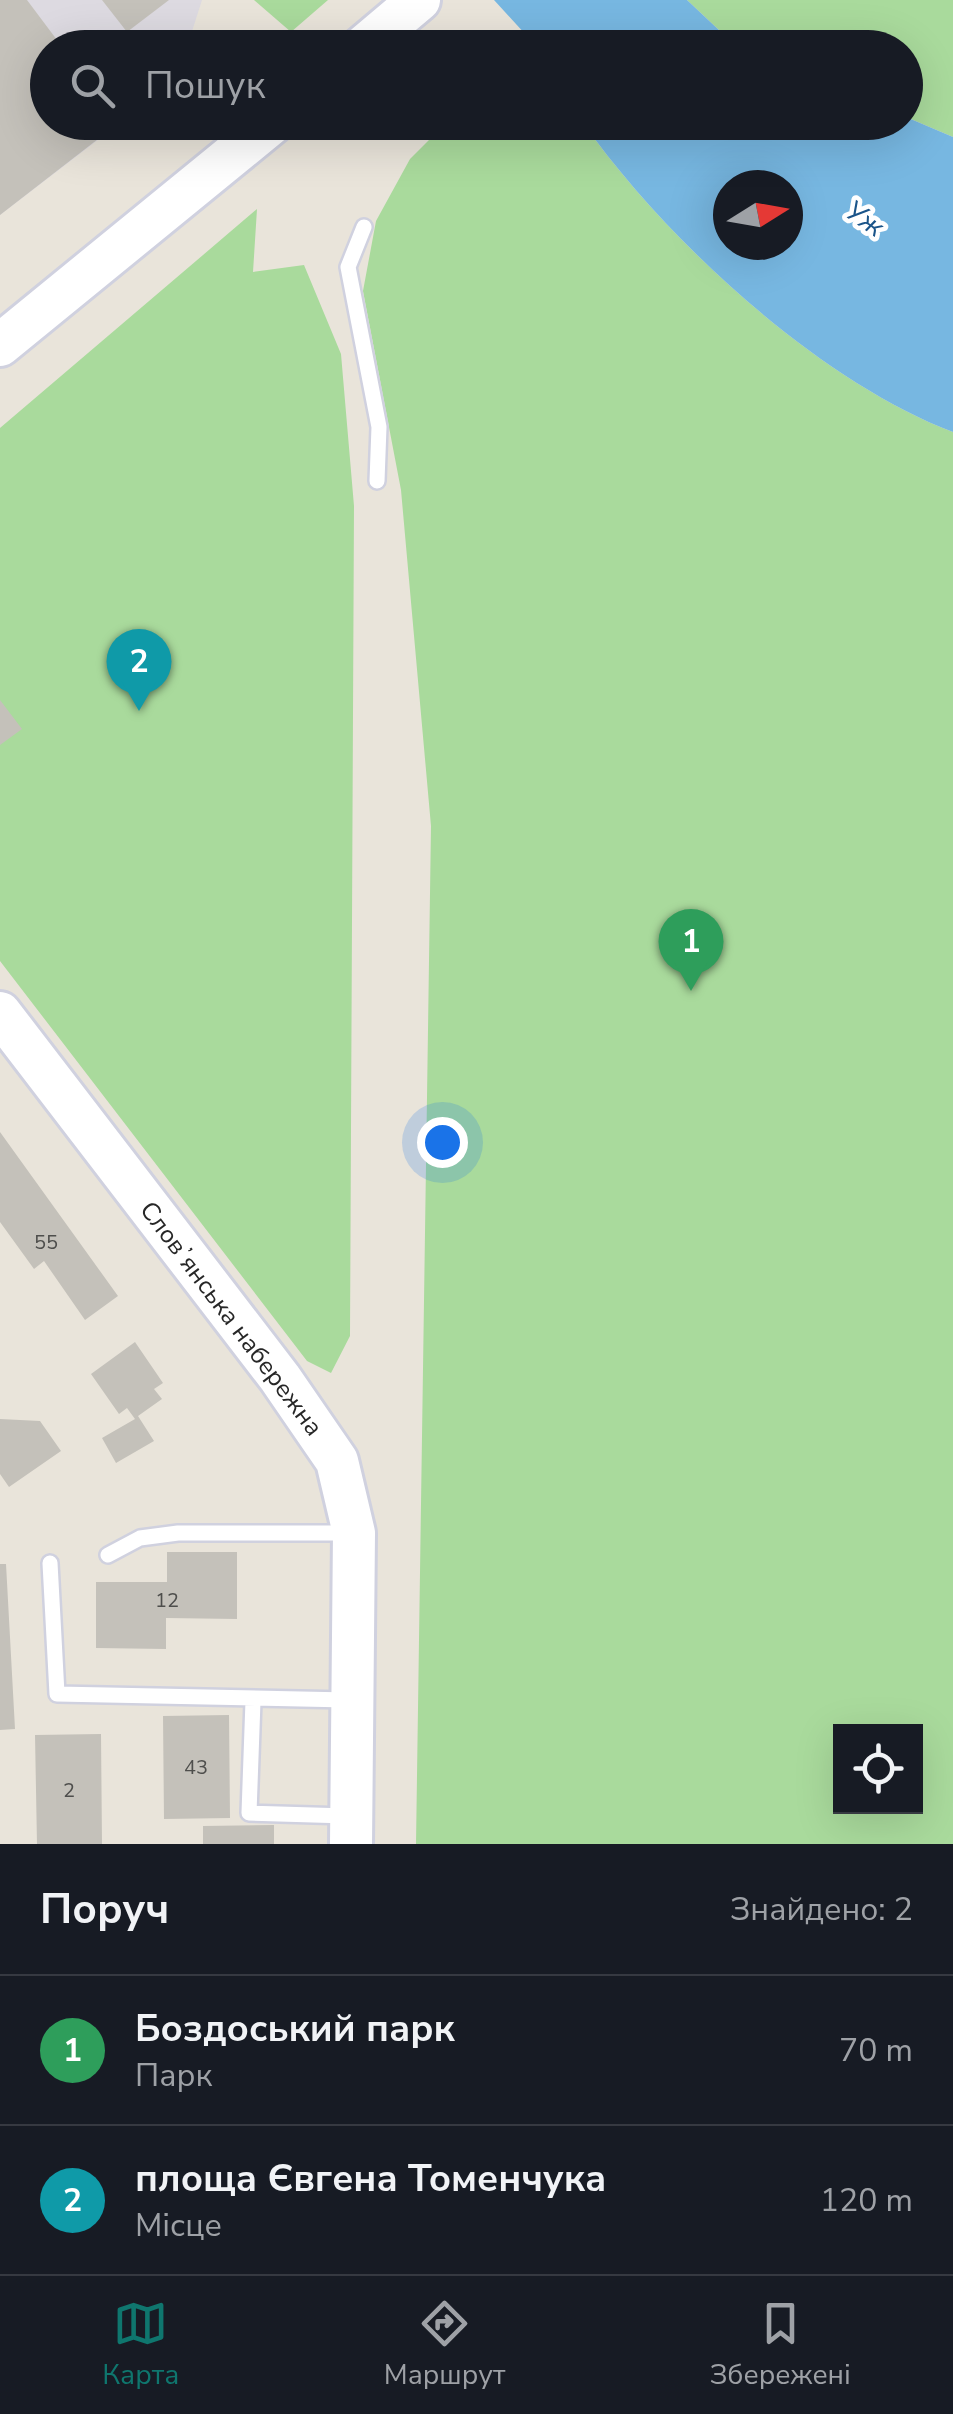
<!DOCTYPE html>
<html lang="uk">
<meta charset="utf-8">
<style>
body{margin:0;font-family:"Nunito Sans",sans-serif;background:#242831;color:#f1f3f6}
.controls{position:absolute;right:30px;bottom:30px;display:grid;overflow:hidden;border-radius:0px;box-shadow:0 10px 40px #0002}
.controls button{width:90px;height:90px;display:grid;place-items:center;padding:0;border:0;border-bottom:2px solid #363941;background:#171b24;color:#f1f3f6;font:50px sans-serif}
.compass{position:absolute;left:713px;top:170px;width:90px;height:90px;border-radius:50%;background:#171b24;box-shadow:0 10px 40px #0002;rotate:79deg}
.you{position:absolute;left:442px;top:1142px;width:35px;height:35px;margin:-25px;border:8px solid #fff;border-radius:50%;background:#1a73e8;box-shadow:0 0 0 15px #1a73e833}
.badge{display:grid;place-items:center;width:65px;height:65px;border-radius:50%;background:#0f766e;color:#fff;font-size:32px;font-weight:700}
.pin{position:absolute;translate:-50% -82px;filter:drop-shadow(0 2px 5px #0008)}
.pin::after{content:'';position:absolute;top:52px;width:35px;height:30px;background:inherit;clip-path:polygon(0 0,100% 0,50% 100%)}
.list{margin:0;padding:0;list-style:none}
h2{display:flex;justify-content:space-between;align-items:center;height:130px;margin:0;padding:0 40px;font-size:42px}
h2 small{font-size:32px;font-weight:400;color:#9ea1a6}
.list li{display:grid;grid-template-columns:65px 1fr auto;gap:30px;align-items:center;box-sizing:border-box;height:150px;padding:0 40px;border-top:2px solid #363941}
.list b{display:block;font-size:38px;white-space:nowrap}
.list p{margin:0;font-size:32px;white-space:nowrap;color:#9ea1a6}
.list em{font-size:32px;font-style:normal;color:#9ea1a6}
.icon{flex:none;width:55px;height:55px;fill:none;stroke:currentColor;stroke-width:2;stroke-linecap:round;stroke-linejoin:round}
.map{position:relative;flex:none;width:953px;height:1844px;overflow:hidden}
.search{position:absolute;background:#171b24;box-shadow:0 10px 40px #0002;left:30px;right:30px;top:30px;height:110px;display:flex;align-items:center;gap:25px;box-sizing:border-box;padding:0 35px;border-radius:55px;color:#9ea1a6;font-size:38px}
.sheet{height:430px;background:#171b24}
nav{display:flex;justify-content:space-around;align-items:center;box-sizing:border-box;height:140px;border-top:2px solid #363941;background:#171b24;font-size:28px;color:#9ea1a6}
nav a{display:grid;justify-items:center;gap:5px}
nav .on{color:#0f766e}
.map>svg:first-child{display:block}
</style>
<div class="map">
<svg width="953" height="1844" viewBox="0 0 953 1844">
<rect width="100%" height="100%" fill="#e9e4da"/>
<!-- industrial -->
<path fill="#dddae1" d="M0 0H202L187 47 48 48V122L120 123 0 215Z"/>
<!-- green -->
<path fill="#a9da9c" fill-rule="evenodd" d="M254 0H328L291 32Z
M687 0H953V137L906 117V48L737 47Z
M446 123H583C667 241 817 380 953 432V1844H416L431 826 401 490 363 291 376 221 410 159ZM840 1732H916V1806H840Z
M257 209 253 272 304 265 341 354 354 506 350 1336 331 1373 307 1361 0 961V428Z"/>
<!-- water -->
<path fill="#77b7e1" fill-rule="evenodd" d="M494 0H687L737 47H537Z
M906 117 953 137V432C817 380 667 241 583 123L906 122ZM788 185V245H728V185Z"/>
<!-- building -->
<path fill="#c4c1ba" d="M0 0H27L63 48H48V122H120L0 215Z
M102 0H169L127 32Z
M0 700 22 729 0 745Z
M0 1132 118 1296 85 1320 44 1261 34 1269 0 1222Z
M135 1342 163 1383 154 1389 162 1399 138 1416 154 1441 116 1463 102 1438 135 1419 127 1408 119 1414 91 1374Z
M0 1419 40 1421 61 1451 9 1487 0 1474Z
M167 1552H237V1619L166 1618V1649L96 1648V1582H167Z
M0 1564H6L15 1729 0 1730Z
M229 1715 230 1818 164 1819 163 1716Z
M101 1734 102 1844H37L35 1735Z
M274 1825V1844H203V1826Z"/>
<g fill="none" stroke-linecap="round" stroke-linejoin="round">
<defs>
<path id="lane" d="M364 227 348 267 379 427 377 481
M108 1555 140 1538 178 1533H349
M50 1563 57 1694 348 1700
M253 1701 249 1813 347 1816"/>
<path id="secondary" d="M362 48 419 0
M0 345 273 122
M0 1013 280 1378 337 1461 354 1533 351 1844"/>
</defs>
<!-- lane casing -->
<use href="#lane" stroke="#d0d1df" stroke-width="20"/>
<!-- secondary casing -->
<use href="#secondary" stroke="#d0d1df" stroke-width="48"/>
<!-- lane -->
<use href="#lane" stroke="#fff" stroke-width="15"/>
<!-- secondary -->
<use href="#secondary" stroke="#fff" stroke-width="42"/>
</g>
<g text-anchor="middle" stroke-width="9" stroke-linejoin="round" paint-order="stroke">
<!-- number labels -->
<g font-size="20" fill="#4e4e4c">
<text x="46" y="1249">55</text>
<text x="167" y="1607">12</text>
<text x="196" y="1774">43</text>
<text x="69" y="1797">2</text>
</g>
<!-- street labels -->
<g font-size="25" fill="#272727" stroke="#fff">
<text transform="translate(232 1318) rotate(53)" y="9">Словʼянська набережна</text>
</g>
<!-- water labels -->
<g font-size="28" font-style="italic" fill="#1a5489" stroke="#fff">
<text transform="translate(865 218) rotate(35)" y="10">Уж</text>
</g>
</g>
</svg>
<div class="controls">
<button><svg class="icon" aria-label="locate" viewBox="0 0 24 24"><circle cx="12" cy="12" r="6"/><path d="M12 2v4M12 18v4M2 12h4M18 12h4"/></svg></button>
</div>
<svg class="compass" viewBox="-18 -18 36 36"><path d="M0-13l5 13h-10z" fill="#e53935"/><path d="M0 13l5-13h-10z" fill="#9ea1a6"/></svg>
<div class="you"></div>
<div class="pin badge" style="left:691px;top:991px;background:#2e9e5b">1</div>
<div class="pin badge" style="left:139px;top:711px;background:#0f9aa8">2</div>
<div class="search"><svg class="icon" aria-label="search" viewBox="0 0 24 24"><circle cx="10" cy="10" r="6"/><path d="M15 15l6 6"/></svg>Пошук</div>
</div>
<section class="sheet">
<h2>Поруч<small>Знайдено: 2</small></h2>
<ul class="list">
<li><span class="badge" style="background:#2e9e5b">1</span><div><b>Боздоський парк</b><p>Парк</p></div><em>70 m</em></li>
<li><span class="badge" style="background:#0f9aa8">2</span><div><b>площа Євгена Томенчука</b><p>Місце</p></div><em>120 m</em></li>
</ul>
</section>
<nav>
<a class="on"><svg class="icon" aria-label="map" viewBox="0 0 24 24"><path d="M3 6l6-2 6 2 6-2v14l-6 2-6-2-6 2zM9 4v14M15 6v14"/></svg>Карта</a>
<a><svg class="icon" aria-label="directions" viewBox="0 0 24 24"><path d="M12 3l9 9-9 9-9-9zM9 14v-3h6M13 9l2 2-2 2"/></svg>Маршрут</a>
<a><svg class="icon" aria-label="saved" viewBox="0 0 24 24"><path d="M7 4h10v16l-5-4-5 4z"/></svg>Збережені</a>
</nav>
